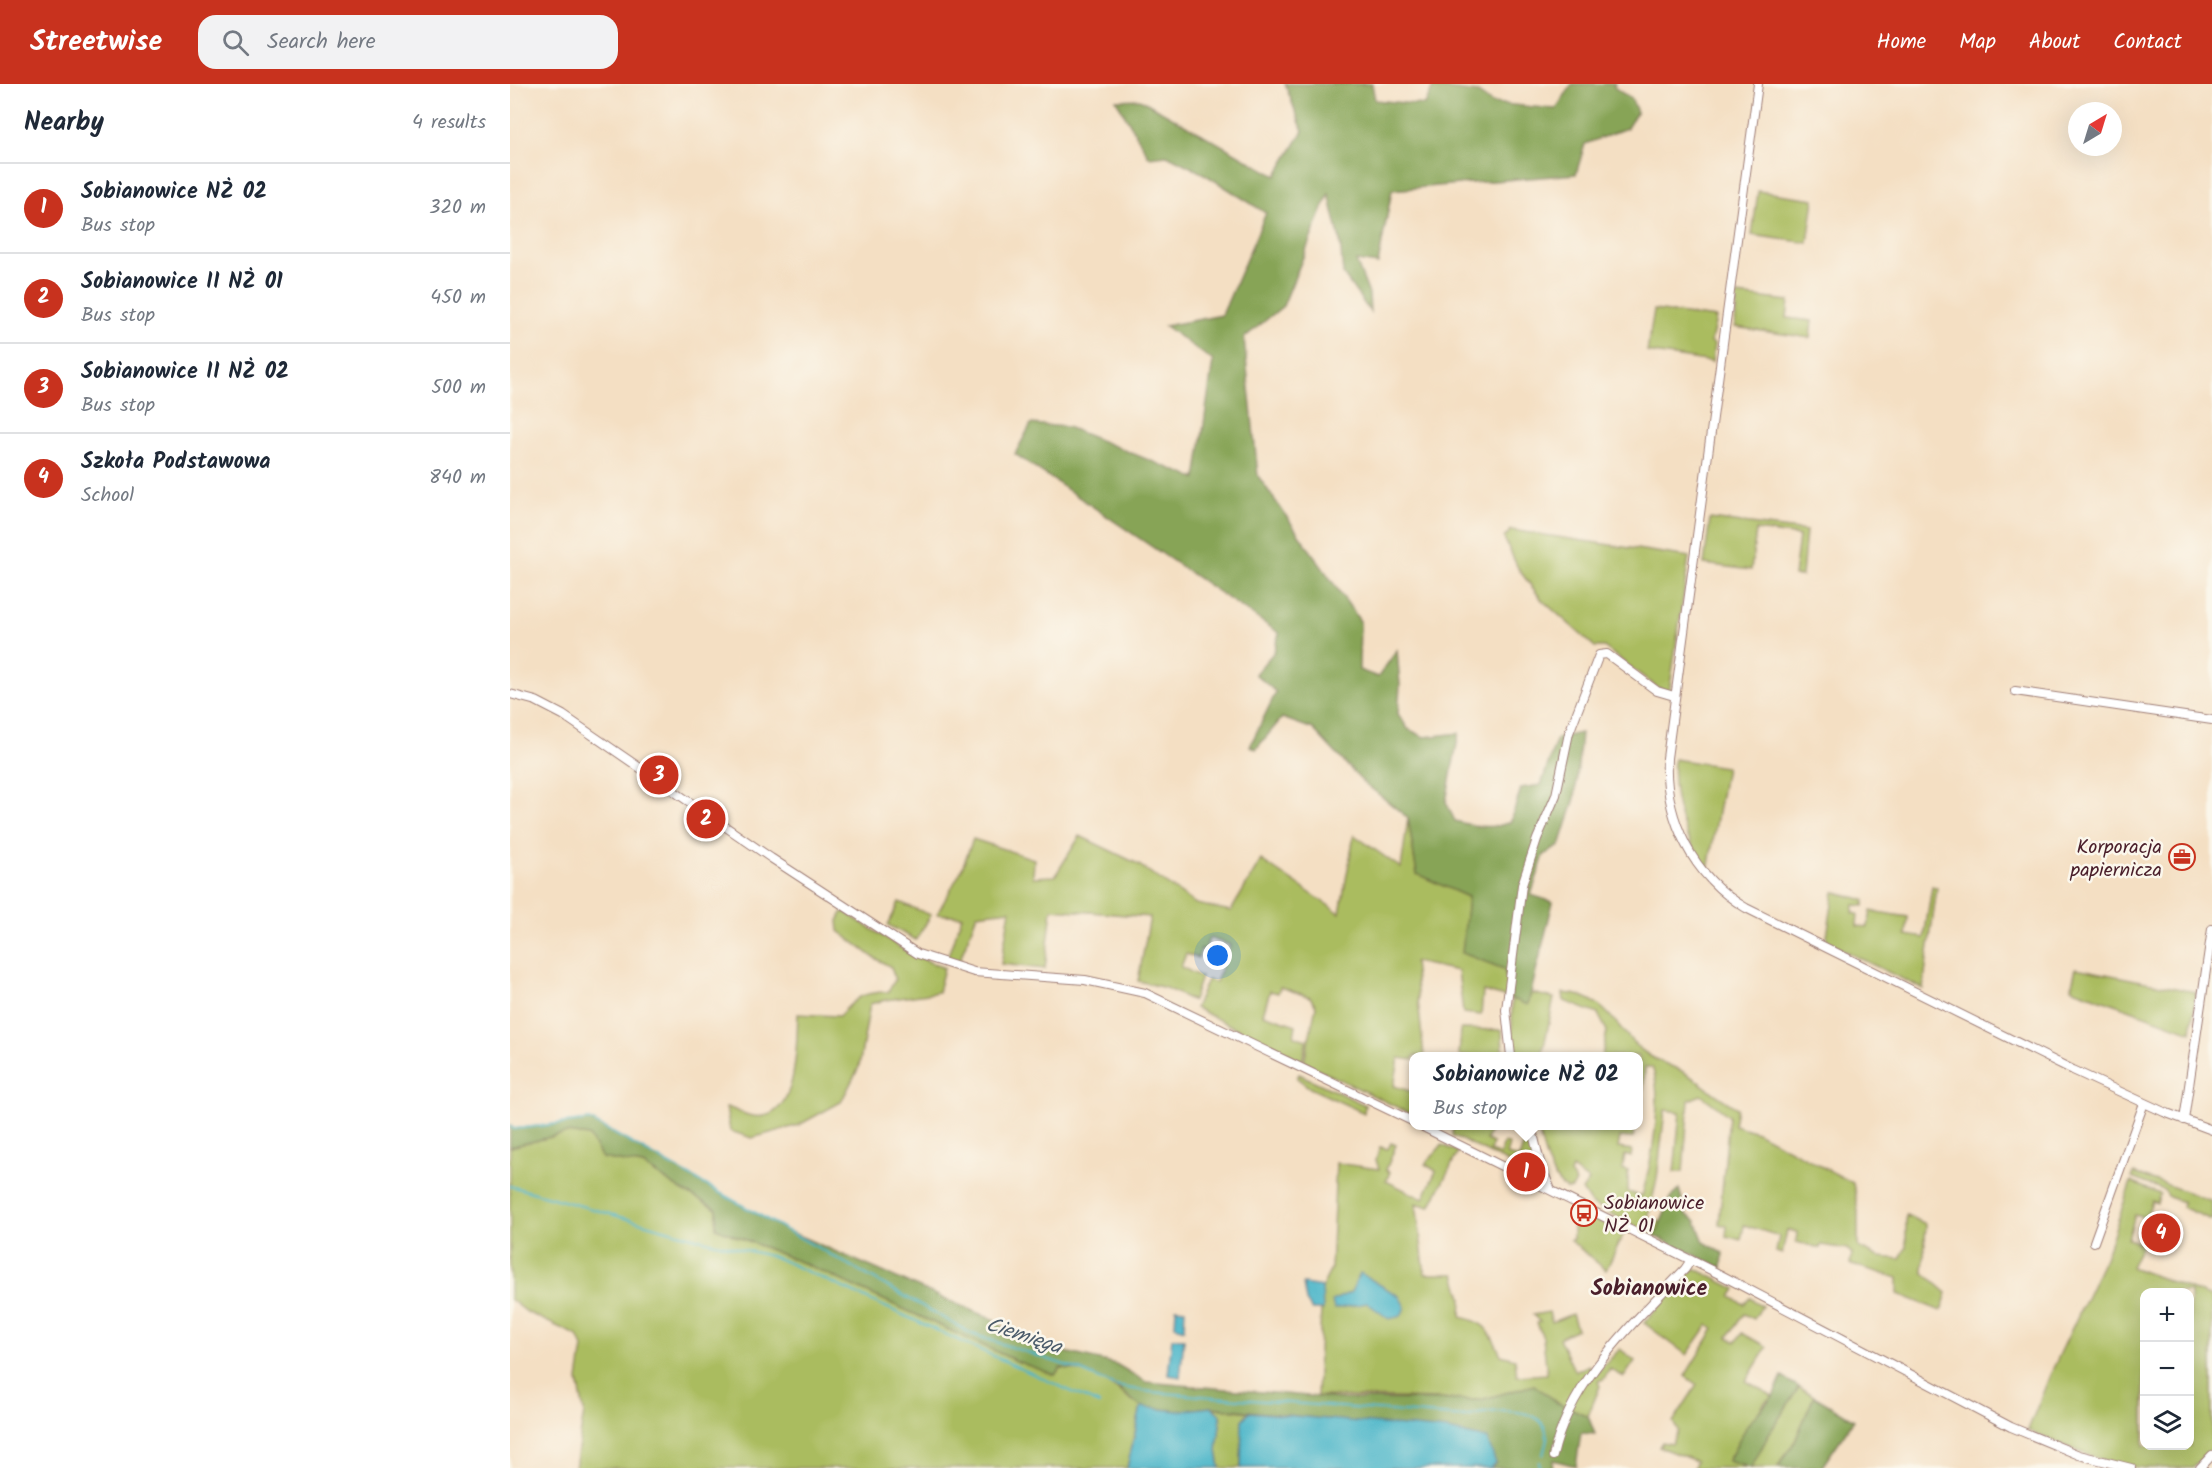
<!DOCTYPE html>
<meta charset="utf-8">
<style>
body{margin:0;font-family:Kalam,sans-serif;background:#f2f2f3;color:#1f2937}
.controls{position:absolute;right:18px;bottom:18px;display:grid;overflow:hidden;border-radius:12px;box-shadow:0 6px 24px #0002}
.controls button{width:54px;height:54px;display:grid;place-items:center;padding:0;border:0;border-bottom:2px solid #e0e1e3;background:#fff;color:#1f2937;font:30px sans-serif}
.compass{position:absolute;left:1558px;top:18px;width:54px;height:54px;border-radius:50%;background:#fff;box-shadow:0 6px 24px #0002;rotate:38deg}
.you{position:absolute;left:708px;top:872px;width:21px;height:21px;margin:-15px;border:4px solid #fff;border-radius:50%;background:#1a73e8;box-shadow:0 0 0 9px #1a73e833}
.badge{display:grid;place-items:center;width:39px;height:39px;border-radius:50%;background:#c8321e;color:#fff;font-size:20px;font-weight:700}
.pin{position:absolute;translate:-50% -50%;border:3px solid #fff;box-shadow:0 2px 6px #0006}
.popup{position:absolute;left:899px;top:968px;width:234px;height:78px;box-sizing:border-box;display:grid;place-content:center;border-radius:12px;background:#fff;filter:drop-shadow(0 2px 4px #0005);font-size:20px;white-space:nowrap;color:#747a83}
.popup b{font-size:22px;color:#1f2937}
.popup::after{content:'';position:absolute;left:50%;top:100%;margin-left:-12px;border:12px solid transparent;border-top-color:#fff}
.list{margin:0;padding:0;list-style:none}
h2{display:flex;justify-content:space-between;align-items:center;height:78px;margin:0;padding:0 24px;font-size:26px}
h2 small{font-size:20px;font-weight:400;color:#747a83}
.list li{display:grid;grid-template-columns:39px 1fr auto;gap:18px;align-items:center;box-sizing:border-box;height:90px;padding:0 24px;border-top:2px solid #e0e1e3}
.list b{display:block;font-size:22px;white-space:nowrap}
.list p{margin:0;font-size:20px;white-space:nowrap;color:#747a83}
.list em{font-size:20px;font-style:normal;color:#747a83}
.icon{flex:none;width:33px;height:33px;fill:none;stroke:currentColor;stroke-width:2;stroke-linecap:round;stroke-linejoin:round}
.map{position:relative;flex:none;width:1702px;height:1384px;overflow:hidden}
header{display:flex;align-items:center;gap:36px;box-sizing:border-box;height:84px;padding:0 30px;background:#c8321e;color:#fff}
header strong{font-size:28px}
nav{display:flex;gap:33px;margin-inline-start:auto;font-size:21px}
.search{width:420px;height:54px;background:#f2f2f3;display:flex;align-items:center;gap:15px;box-sizing:border-box;padding:0 21px;border-radius:18px;color:#747a83;font-size:22px}
main{display:flex}
aside{flex:1;background:#fff}
.map>svg:first-child{display:block}
</style>
<header>
<strong>Streetwise</strong>
<div class="search"><svg class="icon" aria-label="search" viewBox="0 0 24 24"><circle cx="10" cy="10" r="6"/><path d="M15 15l6 6"/></svg>Search here</div>
<nav><a>Home</a><a>Map</a><a>About</a><a>Contact</a></nav>
</header>
<main>
<aside>
<h2>Nearby<small>4 results</small></h2>
<ul class="list">
<li><span class="badge">1</span><div><b>Sobianowice NŻ 02</b><p>Bus stop</p></div><em>320 m</em></li>
<li><span class="badge">2</span><div><b>Sobianowice II NŻ 01</b><p>Bus stop</p></div><em>450 m</em></li>
<li><span class="badge">3</span><div><b>Sobianowice II NŻ 02</b><p>Bus stop</p></div><em>500 m</em></li>
<li><span class="badge">4</span><div><b>Szkoła Podstawowa</b><p>School</p></div><em>840 m</em></li>
</ul>
</aside>
<div class="map">
<svg width="1702" height="1384" viewBox="0 0 1702 1384">
<rect width="100%" height="100%" fill="#fbf7ec"/>
<filter id="ink" filterUnits="userSpaceOnUse"><feTurbulence type="fractalNoise" baseFrequency=".0167" numOctaves="2"/><feDisplacementMap in="SourceGraphic" scale="12" xChannelSelector="R" yChannelSelector="G"/><feConvolveMatrix kernelMatrix="1 2 1 2 8 2 1 2 1" color-interpolation-filters="sRGB"/></filter>
<filter id="wash" filterUnits="userSpaceOnUse"><feTurbulence type="fractalNoise" baseFrequency=".008" numOctaves="4" result="noise"/><feDisplacementMap in="SourceGraphic" scale="24" xChannelSelector="R" yChannelSelector="G"/><feGaussianBlur stdDeviation="1.35" result="paint"/><feColorMatrix in="noise" values="0 0 0 0 0 0 0 0 0 0 0 0 0 0 0 0 0 1.4 0 .05"/><feComposite in="paint" operator="in"/></filter>
<g filter="url(#wash)">
<rect width="100%" height="100%" fill="#f4dfc3"/>
<!-- green -->
<path fill="#aabc5f" stroke="#7a6e45" stroke-width="1.5" fill-rule="evenodd" d="M1248 107 1304 115 1298 159 1242 151Z
M1227 211 1279 217 1277 234 1302 237 1300 254 1225 243Z
M1144 226 1206 234 1201 258 1204 260 1202 278 1137 268Z
M1200 435 1296 447 1292 492H1284L1289 452 1246 446 1241 486 1194 480Z
M1001 446 1179 473 1159 609 1147 603 1094 563H1085L1032 516 1009 486 994 454Z
M1164 675 1216 683 1198 786C1173 753 1161 716 1164 675Z
M898 734 907 790 958 813 953 869 994 885 1018 920 1021 909 1044 914 1032 972H1006L1002 958V915L973 907 971 931 953 929 948 887 904 878 914 972H904L903 976 889 974 884 1002 903 1008V1031L794 978 806 922 800 913 770 903 768 909 760 907 753 930 786 941 784 952 797 956 792 977 685 924 697 896 706 898 720 861 699 854 695 866 691 865 688 874 676 870 671 883 691 893 683 917 656 904 628 897 640 833 542 825 535 885 491 880 500 826 467 830 449 878 437 874 452 832 427 830 451 787 463 755 524 775 523 793 545 792 570 752 626 779 686 820 721 827 751 776 830 829 844 751 891 784Z
M1422 802 1427 804 1413 905 1316 858 1324 808 1355 816 1354 822 1344 821 1343 829 1348 830 1347 842 1358 843 1361 827 1398 833 1396 851 1414 854Z
M389 818 421 831 406 856 378 841Z
M333 827 399 869 434 884 428 908C405 913 383 913 360 920L349 983 331 1018 289 1041 242 1054 220 1047 216 1023C225 1025 234 1031 243 1032 290 1039 286 958 288 930L329 932C347 913 351 908 378 908L385 896 381 883 363 873 329 847 328 837Z
M1566 884 1686 908 1681 948 1561 904Z
M1053 909C1101 911 1106 951 1140 972 1151 979 1166 983 1177 990 1194 1001 1209 1014 1227 1024L1224 1041 1247 1048 1343 1099 1348 1127V1163L1369 1173 1390 1175 1396 1163V1131L1416 1140 1413 1188 1437 1209 1431 1227 1388 1210V1194L1340 1180 1342 1170 1337 1165 1311 1161 1310 1164 1286 1158 1287 1148 1277 1146 1272 1170 1266 1168 1269 1152 1234 1141 1231 1156 1216 1152 1217 1142 1209 1140 1219 1032 1191 1011 1179 1016 1173 1088H1164L1170 1028 1155 1026 1147 1095 1138 1134 1151 1138 1145 1152 1081 1120 1072 1106 1079 1097 1062 1085 1060 1090 1066 1098 1062 1105 1057 1106C1037 1092 1034 1065 1027 1043L1125 1042 1123 1054 1110 1053 1108 1064 1122 1066 1121 1073 1115 1071 1112 1085 1118 1087V1108L1132 1112C1141 1080 1154 1014 1142 983H1135L1132 1022 1129 1021 1128 972H1092L1097 947 1088 930 1054 917Z
M951 945 992 946 993 972H949Z
M789 990 855 1021 854 1029 800 1004 787 994Z
M944 1042H982L976 1056 983 1059 980 1067 990 1071 994 1059 999 1060 996 1071 1009 1074 1013 1062 1017 1058 1023 1060 1027 1083 1017 1088 942 1051Z
M57 1049 79 1052 92 1074 133 1081 207 1125 206 1144 298 1181 509 1278 545 1291 550 1284C582 1285 607 1304 631 1323L617 1384H65L74 1328 68 1296 73 1263 68 1252 17 1228 0 1215V1063Z
M881 1059 886 1061 876 1086 880 1088 876 1097 913 1115 926 1087 915 1080 932 1061 948 1068 920 1123 906 1119 915 1190H945L952 1214 951 1233C977 1238 980 1248 991 1271L1005 1275 1007 1292 1037 1290 1033 1254 1027 1239 1030 1238 1023 1231 1039 1228 1042 1238 1062 1230 1067 1245 1049 1254 1065 1288 1079 1281 1085 1291 1110 1265 1125 1277 1114 1293 1100 1285 1094 1295 1088 1297 1090 1302 1078 1332 1046 1318 1024 1301 970 1316 807 1312 812 1203 821 1185 826 1079 869 1085 866 1076 870 1063 878 1065Z
M1624 1089 1702 1117V1136L1672 1123 1673 1118 1659 1113 1654 1106 1622 1094Z
M1621 1098 1650 1110 1647 1119 1642 1117 1636 1134 1625 1131 1618 1155 1632 1160 1621 1183 1702 1213V1365L1683 1384C1667 1384 1651 1384 1635 1384 1595 1381 1554 1362 1518 1346L1540 1291 1595 1174ZM1634 1208H1680V1362H1634Z
M1063 1124 1114 1149 1096 1186 1060 1156 1063 1155Z
M1184 1184 1226 1205 1221 1213 1234 1220 1240 1214 1252 1222 1244 1235 1234 1230 1218 1253 1226 1258 1232 1249 1257 1263 1236 1297 1263 1312 1255 1318 1218 1376 1236 1384H1184L1186 1377 1149 1363 1152 1358 1161 1360 1168 1347 1163 1338 1187 1301 1175 1292 1204 1245 1198 1241 1177 1271 1134 1239Z
M1289 1303 1304 1312 1285 1357 1267 1384H1241L1259 1350Z
M701 1323 739 1328 732 1336 731 1384H710L707 1367 711 1331Z"/>
<!-- forest -->
<path fill="#87a456" stroke="#686240" stroke-width="1.5" d="M775 0H862L865 16 915 21 923 3 968 9 982 19 1046 25 1062 0H1105L1104 3 1122 16 1127 28 1117 44 1075 60 1066 90 882 106 868 180 846 177 859 210 860 228 833 190 830 156 819 110 773 222 734 254 748 392 850 537 849 586 868 593 887 566 890 601 888 630 898 645 914 653 949 649 936 718 945 737C962 742 985 747 1001 737L1011 704 1031 701 1047 654 1071 649 1065 714 1050 762 1034 771 1021 811 1043 818 1018 921 1002 915 994 885 952 869 958 813 907 790 898 734 852 697 803 645 772 634 746 665 740 662 766 608 745 590 764 568 769 549 505 370 521 340 557 343 686 395 703 277 655 242 712 231 756 129 696 91 657 71 639 73 606 16 630 15 766 92 793 47Z
M80 1036 276 1146 486 1237 509 1257 606 1280 636 1298 833 1315 970 1316 1024 1301 1046 1318 1078 1332 1085 1350 1071 1349 1066 1382 1043 1376 1042 1384H980L986 1379 831 1337 701 1323 668 1327 631 1323 605 1302 568 1285 550 1284 545 1291 509 1278 298 1181 206 1144 207 1125 173 1107 133 1081 92 1074 79 1052 57 1049 0 1063V1041L4 1045Z
M1169 1105 1176 1130 1186 1137 1194 1158 1213 1169 1212 1184 1145 1152 1161 1114Z
M1272 1293 1289 1303 1259 1350 1241 1384 1218 1377 1238 1340 1263 1312Z
M1304 1312 1344 1336 1311 1384H1268L1285 1357Z"/>
<!-- water -->
<path fill="#4cb6c9" stroke="#4b6a7a" stroke-width="1.5" d="M850 1189 889 1212 895 1223 891 1232 879 1235 857 1219 824 1225 822 1217 841 1208Z
M793 1200 812 1203 813 1226H802L796 1217Z
M666 1224 675 1225 674 1245 665 1242Z
M662 1254 674 1255 670 1293 658 1291Z
M631 1323 668 1327 701 1323 711 1331 707 1367 710 1384H617Z
M739 1328 938 1346 977 1355 986 1379 980 1384H731L732 1336Z"/>
<g fill="none" stroke-linecap="round" stroke-linejoin="round">
<!-- stream -->
<path stroke="#4cb6c9" stroke-width="2" d="M0 1042 4 1045 80 1036 462 1250 567 1285 605 1302 641 1308 955 1333C976 1327 1035 1318 1037 1353 1037 1358 1034 1366 1033 1371
M0 1102 197 1157 265 1173 589 1320
M1029 1378 1030 1384"/>
</g>
</g>
<g filter="url(#ink)">
<g fill="none" stroke-linecap="round" stroke-linejoin="round">
<defs>
<path id="minor" d="M1248 0 1157 674C1154 735 1183 793 1236 824L1563 986 1654 1028 1702 1046
M1505 607 1702 636
M0 610 26 617 53 631 261 774 408 870 464 888 575 896 635 909 904 1038
M1001 972 996 926 1012 801 1027 755 1046 711 1059 649 1089 571 1097 570 1147 607 1164 612
M1674 1036 1702 845
M911 1042 1211 1191 1501 1343 1569 1371 1621 1384
M1021 1042 1031 1082 1041 1106
M1584 1158 1634 1019
M1043 1372C1060 1296 1123 1240 1175 1185L1181 1176
M1690 1384 1702 1371"/>
</defs>
<!-- minor casing -->
<use href="#minor" stroke="#9f7f77" stroke-width="10"/>
<!-- minor -->
<use href="#minor" stroke="#fff" stroke-width="8"/>
</g>
</g>
<!-- icons -->
<defs>
<symbol id="office-ring" viewBox="-11 -11 22 22"><circle r="9.5" fill="#fbf7ec" stroke="#c8321e" stroke-width="1.5"/><path d="M-6-3h4V-5.5h4V-3h4V5H-6ZM-1-4.5V-3h2v-1.5ZM-6 0V1H6V0Z" fill="#c8321e"/></symbol>
<symbol id="bus-ring" viewBox="-11 -11 22 22"><circle r="9.5" fill="#fbf7ec" stroke="#c8321e" stroke-width="1.5"/><path d="M-5-6H5V4H4V6H2V4H-2V6H-4V4H-5ZM-3.5-4V0h7V-4ZM-3.5 1.2v1.5H-2V1.2ZM2 1.2v1.5H3.5V1.2Z" fill="#c8321e"/></symbol>
</defs>
<g fill-rule="evenodd">
<use href="#office-ring" x="1657" y="758" width="30" height="30"/>
<use href="#bus-ring" x="1059" y="1114" width="30" height="30"/>
</g>
<g text-anchor="middle" stroke-width="5" stroke-linejoin="round" paint-order="stroke">
<!-- poi labels -->
<g font-size="20" fill="#4a1f2b" stroke="#fbf7ec" text-anchor="end">
<text x="1652" y="769">Korporacja<tspan x="1652" dy="23">papiernicza</tspan></text>
<text x="1094" y="1125" text-anchor="start">Sobianowice<tspan x="1094" dy="23">NŻ 01</tspan></text>
</g>
<!-- water labels -->
<g font-size="21" font-style="italic" fill="#4b5b6a" stroke="#fbf7ec">
<text transform="translate(514 1251) rotate(18)" y="7">Ciemięga</text>
</g>
<!-- quarter labels -->
<g font-size="22" font-weight="bold" fill="#4a1f2b" stroke="#fbf7ec">
<text x="1139" y="1211">Sobianowice</text>
</g>
</g>
</svg>
<div class="controls">
<button>+</button>
<button>−</button>
<button><svg class="icon" aria-label="layers" viewBox="0 0 24 24"><path d="M12 4l9 5-9 5-9-5zM3 14l9 5 9-5"/></svg></button>
</div>
<svg class="compass" viewBox="-18 -18 36 36"><path d="M0-13l5 13h-10z" fill="#e53935"/><path d="M0 13l5-13h-10z" fill="#747a83"/></svg>
<div class="you"></div>
<div class="pin badge" style="left:1016px;top:1088px">1</div>
<div class="popup"><b>Sobianowice NŻ 02</b>Bus stop</div>
<div class="pin badge" style="left:196px;top:735px">2</div>
<div class="pin badge" style="left:149px;top:691px">3</div>
<div class="pin badge" style="left:1651px;top:1149px">4</div>
</div>
</main>
